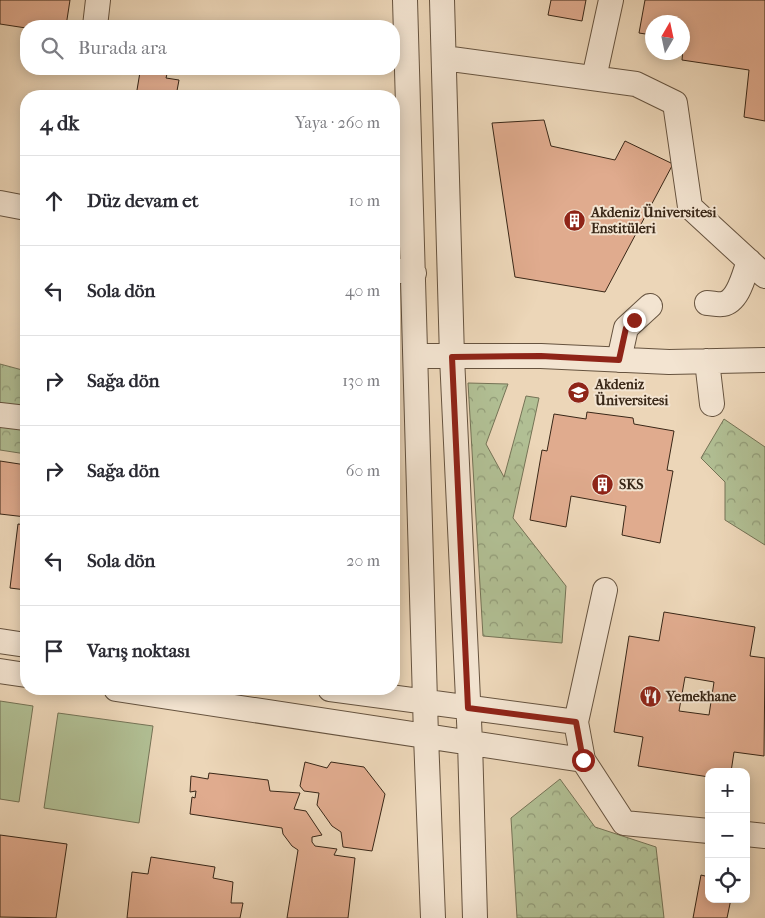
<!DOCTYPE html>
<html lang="tr">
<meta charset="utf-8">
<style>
body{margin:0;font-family:"IM FELL French Canon",serif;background:#f7f7f7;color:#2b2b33}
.controls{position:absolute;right:15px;bottom:15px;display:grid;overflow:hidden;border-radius:10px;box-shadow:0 2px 12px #0003}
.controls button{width:45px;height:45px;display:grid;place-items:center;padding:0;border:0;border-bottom:1px solid #e1e1e2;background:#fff;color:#2b2b33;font:25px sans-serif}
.compass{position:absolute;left:645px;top:15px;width:45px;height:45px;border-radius:50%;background:#fff;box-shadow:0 2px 12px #0003;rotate:9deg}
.stop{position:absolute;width:15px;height:15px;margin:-11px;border:4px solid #8f2418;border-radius:50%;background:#fff}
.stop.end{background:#8f2418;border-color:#fff;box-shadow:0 1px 5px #0008}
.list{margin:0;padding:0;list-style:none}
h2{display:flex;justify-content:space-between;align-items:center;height:65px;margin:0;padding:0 20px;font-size:21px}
h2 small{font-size:16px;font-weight:400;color:#7c7c81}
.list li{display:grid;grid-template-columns:32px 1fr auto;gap:15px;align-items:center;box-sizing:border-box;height:90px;padding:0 20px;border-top:1px solid #e1e1e2}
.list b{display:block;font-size:19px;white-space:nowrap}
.list em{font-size:16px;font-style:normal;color:#7c7c81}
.icon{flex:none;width:28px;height:28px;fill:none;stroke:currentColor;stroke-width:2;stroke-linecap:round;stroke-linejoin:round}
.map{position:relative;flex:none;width:765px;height:918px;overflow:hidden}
.search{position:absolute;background:#fff;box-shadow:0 2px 12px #0003;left:20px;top:20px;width:380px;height:55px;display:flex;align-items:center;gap:12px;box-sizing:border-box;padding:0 18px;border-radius:20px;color:#7c7c81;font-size:19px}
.panel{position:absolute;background:#fff;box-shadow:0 2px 12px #0003;left:20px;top:90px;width:380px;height:605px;border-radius:20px}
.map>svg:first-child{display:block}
</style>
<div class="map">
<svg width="765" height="918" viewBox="0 0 765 918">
<defs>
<pattern id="forest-crowns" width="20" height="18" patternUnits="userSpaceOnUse" patternTransform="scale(1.25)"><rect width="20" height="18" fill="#b1bf94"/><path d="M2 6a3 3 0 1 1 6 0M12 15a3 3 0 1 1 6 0" fill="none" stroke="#919b78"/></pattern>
</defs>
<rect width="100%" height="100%" fill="#ecd6b8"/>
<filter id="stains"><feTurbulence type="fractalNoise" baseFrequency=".004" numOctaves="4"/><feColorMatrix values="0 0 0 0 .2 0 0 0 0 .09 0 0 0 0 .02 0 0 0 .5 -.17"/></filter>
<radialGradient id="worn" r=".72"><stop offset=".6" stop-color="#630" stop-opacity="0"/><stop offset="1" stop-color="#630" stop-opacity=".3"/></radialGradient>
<!-- green -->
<path fill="#b1bf94" stroke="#757356" d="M0 701 33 706 19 802 0 799Z
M58 713 153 726 139 823 44 808Z"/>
<!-- forest -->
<path fill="url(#forest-crowns)" stroke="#757356" d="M0 364 26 371V454L0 450Z
M468 383 508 384 486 444 504 477 526 396 539 398 513 518 566 586 562 643 483 636Z
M724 419 765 447V545L725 520V482L701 458Z
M560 779 595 827 656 847 664 918H517L511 818Z"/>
<!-- building -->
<path fill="#e0ab8e" stroke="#392717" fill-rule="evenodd" d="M0 0H70L66 26H26V28L0 24Z
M551 0H586L582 21 548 15Z
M645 0H765V121L744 117 749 70 682 60 684 38H682V22H652V35L639 33Z
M151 69 168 70 166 78 179 80 176 96H136L140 72 150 74Z
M544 120 551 146 615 160 625 141 673 164 605 292 515 277 492 123Z
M587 412 633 418 634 424 674 431 667 470 673 471 660 543 622 535 626 506 571 496 566 527 530 520 542 450 547 451 554 414 586 419Z
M0 461 26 465V517L0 514Z
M18 524 26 525V590L10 588Z
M664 612 755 627 750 656 765 658 764 756 734 752 731 772H709V777L638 766 643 737 614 732 629 636 659 641ZM685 677 714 682 709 715 679 711Z
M305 762 327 768 331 762 364 767 385 794 372 851 343 847 341 832 332 826 317 805 319 793 304 791 300 786Z
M209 773 268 780 270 791 300 793 294 809 306 811 322 835 312 837V842L315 846 337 849 334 855 355 858 348 918H287L298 850 292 846 283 834 282 828 190 814 192 797 195 798 196 791 190 792 191 776 208 779Z
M0 835 67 844 56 918 0 917Z
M151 857 215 867 213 878 233 882 231 903H243L240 918H127L132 872 148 874Z
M701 875 709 877V899H731L727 918H693Z"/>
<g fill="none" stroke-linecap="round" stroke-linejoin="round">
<defs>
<path id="minor" d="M405 0 426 736 433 918
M442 0 452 357 470 742 475 918
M95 26 98 0
M444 58 636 84 675 103 690 207 765 276
M594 78 611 0
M0 203 26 208
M394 270 414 273
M707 303C712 303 718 305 723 304 739 301 744 274 749 261
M416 356H541L669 362 765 360
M619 360 626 328 650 306
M707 361 712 404
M0 415 26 418
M605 590 576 722 583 760 624 823 709 831
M0 641 26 645
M0 671 26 675
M116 689 583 760
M330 689 576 722
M746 834 765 836"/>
</defs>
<!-- minor casing -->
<use href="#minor" stroke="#66533f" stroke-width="26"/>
<!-- minor -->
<use href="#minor" stroke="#f3e4d1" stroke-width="24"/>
</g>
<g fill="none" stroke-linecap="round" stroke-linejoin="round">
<!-- route -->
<path stroke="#8f2418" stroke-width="6" d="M583 760 576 722 468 708 452 357 541 356 619 360 626 328 634 320"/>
</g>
<!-- icons -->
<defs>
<symbol id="building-disc" viewBox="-11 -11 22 22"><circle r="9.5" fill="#8f2418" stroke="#f3e4d1"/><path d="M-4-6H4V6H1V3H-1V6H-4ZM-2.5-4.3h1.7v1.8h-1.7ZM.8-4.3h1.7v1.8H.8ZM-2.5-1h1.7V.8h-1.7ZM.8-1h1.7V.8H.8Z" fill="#fff"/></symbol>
<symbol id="university-disc" viewBox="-11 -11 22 22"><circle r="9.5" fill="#8f2418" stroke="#f3e4d1"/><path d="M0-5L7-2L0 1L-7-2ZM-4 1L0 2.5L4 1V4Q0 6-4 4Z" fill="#fff"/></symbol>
<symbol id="restaurant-disc" viewBox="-11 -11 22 22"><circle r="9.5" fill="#8f2418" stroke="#f3e4d1"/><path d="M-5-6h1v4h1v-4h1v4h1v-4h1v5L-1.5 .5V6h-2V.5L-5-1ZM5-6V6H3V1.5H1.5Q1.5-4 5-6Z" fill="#fff"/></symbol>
</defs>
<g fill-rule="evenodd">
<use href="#building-disc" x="562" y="208" width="25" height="25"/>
<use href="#university-disc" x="566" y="380" width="25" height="25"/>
<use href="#building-disc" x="590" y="472" width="25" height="25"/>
<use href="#restaurant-disc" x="638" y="684" width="25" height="25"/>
</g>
<g text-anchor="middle" stroke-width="4" stroke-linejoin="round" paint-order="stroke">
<!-- poi labels -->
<g font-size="14" font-weight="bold" fill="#392717" stroke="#f3e4d1" text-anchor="start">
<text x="591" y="217">Akdeniz Üniversitesi<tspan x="591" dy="16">Enstitüleri</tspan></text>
<text x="595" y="389">Akdeniz<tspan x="595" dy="16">Üniversitesi</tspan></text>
<text x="619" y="489">SKS</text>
<text x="666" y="701">Yemekhane</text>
</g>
</g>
<rect width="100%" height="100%" filter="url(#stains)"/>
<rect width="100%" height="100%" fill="url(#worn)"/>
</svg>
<div class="controls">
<button>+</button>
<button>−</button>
<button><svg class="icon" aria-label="locate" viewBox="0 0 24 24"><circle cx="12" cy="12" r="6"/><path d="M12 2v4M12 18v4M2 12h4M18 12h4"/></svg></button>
</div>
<svg class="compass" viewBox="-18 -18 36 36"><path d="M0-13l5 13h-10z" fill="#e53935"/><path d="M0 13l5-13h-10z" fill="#7c7c81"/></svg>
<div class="stop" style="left:583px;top:760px"></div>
<div class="stop end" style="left:634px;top:320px"></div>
<div class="search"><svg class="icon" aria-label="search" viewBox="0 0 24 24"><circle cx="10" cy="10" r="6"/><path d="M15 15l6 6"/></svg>Burada ara</div>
<section class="panel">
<h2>4 dk<small>Yaya · 260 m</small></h2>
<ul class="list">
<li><svg class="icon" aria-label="ahead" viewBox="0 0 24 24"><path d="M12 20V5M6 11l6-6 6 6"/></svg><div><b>Düz devam et</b></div><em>10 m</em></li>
<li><svg class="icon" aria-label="left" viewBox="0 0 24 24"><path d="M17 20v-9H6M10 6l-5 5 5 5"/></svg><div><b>Sola dön</b></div><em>40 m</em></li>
<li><svg class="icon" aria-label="right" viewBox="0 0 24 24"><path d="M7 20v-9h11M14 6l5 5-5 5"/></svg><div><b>Sağa dön</b></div><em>130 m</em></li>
<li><svg class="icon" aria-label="right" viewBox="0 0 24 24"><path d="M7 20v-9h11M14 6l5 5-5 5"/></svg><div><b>Sağa dön</b></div><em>60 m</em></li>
<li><svg class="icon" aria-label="left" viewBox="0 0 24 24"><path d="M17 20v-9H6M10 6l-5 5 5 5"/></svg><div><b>Sola dön</b></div><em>20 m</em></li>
<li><svg class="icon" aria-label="arrive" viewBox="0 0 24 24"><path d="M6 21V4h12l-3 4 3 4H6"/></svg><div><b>Varış noktası</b></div></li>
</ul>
</section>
</div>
